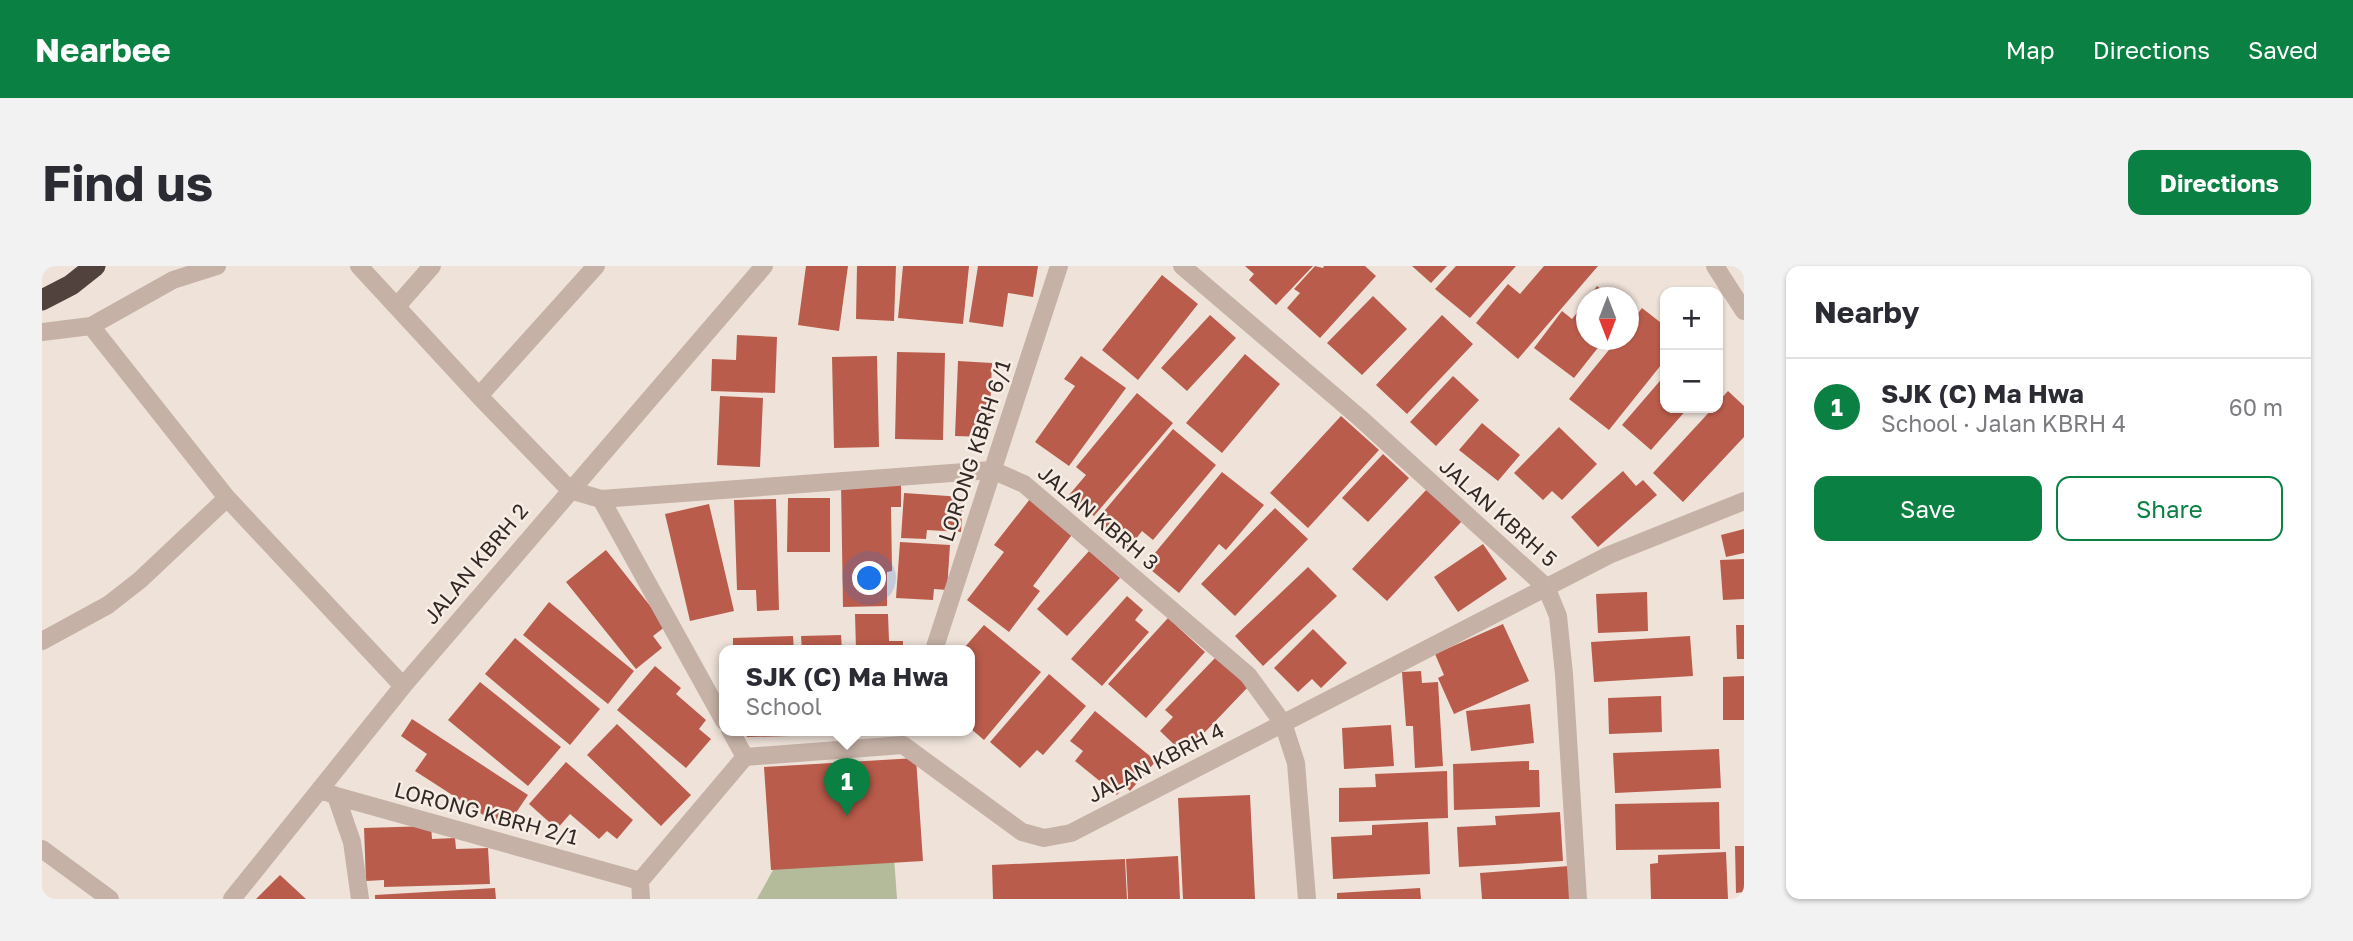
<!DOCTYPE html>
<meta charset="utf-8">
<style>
body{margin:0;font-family:"Golos Text",sans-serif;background:#f2f2f3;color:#2b2b33}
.controls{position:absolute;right:21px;top:21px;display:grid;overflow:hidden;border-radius:14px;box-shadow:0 2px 5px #0004}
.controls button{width:63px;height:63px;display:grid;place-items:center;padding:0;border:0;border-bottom:2px solid #e1e1e2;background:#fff;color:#2b2b33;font:35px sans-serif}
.compass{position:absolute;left:1534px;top:21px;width:63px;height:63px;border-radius:50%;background:#fff;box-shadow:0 2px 5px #0004;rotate:180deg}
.you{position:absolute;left:828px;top:313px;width:24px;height:24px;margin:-18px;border:5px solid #fff;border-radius:50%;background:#1a73e8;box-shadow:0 0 0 10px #1a73e833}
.badge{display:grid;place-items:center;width:46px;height:46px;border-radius:50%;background:#0b8043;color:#fff;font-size:23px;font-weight:700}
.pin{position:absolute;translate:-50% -58px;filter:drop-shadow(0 2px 4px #0008)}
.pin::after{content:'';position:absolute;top:37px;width:24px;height:21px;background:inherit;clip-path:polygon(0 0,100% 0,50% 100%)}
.popup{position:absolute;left:677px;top:379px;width:256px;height:91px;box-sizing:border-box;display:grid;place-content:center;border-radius:14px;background:#fff;filter:drop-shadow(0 2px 5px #0005);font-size:23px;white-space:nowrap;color:#7c7c81}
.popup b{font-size:26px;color:#2b2b33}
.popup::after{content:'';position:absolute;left:50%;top:100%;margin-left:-14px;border:14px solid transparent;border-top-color:#fff}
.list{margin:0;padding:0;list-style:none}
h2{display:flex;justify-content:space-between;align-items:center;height:91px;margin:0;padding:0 28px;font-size:30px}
h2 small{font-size:23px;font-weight:400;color:#7c7c81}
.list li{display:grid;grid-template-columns:46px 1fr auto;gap:21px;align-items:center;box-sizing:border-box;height:98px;padding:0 28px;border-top:2px solid #e1e1e2}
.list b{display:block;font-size:26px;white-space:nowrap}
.list p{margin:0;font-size:23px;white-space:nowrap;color:#7c7c81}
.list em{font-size:23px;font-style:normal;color:#7c7c81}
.actions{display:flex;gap:14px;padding:21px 28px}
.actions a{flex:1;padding:16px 0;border:2px solid #0b8043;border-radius:14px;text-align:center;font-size:24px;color:#0b8043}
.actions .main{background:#0b8043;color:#fff}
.map{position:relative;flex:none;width:1702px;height:633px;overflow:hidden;border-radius:14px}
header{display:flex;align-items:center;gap:42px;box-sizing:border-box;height:98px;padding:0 35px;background:#0b8043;color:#fff}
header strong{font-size:33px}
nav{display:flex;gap:38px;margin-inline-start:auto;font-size:24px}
.intro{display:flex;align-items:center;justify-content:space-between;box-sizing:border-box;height:168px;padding:0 42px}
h1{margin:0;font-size:49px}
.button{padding:18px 32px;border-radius:14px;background:#0b8043;color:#fff;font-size:24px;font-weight:700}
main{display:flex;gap:42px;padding:0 42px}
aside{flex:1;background:#fff;border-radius:14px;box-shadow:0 2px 5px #0004}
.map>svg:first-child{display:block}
</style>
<header>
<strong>Nearbee</strong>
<nav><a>Map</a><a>Directions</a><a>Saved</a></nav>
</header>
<div class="intro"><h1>Find us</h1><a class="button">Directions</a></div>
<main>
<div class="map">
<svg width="1702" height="633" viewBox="0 0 1702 633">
<rect width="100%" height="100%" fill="#eee2d9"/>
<!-- green -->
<path fill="#b3bb9a" d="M852 591 855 633H715L736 595Z"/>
<!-- building -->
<path fill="#ba5c4b" d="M764 0H806L797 65 756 59Z
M815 0H854L852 55 814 53Z
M861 0H927L921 58 856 52Z
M936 0H996L991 31 966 27 961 61 927 56Z
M1203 0H1271L1234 39 1207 14 1212 8Z
M1273 0 1281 2 1282 0H1323L1334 10 1278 72 1245 42 1258 27 1252 23Z
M1370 0H1405L1389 17Z
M1414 0H1474L1428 52 1393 23Z
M1502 0H1556L1476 93 1434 57 1466 18 1478 28Z
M1120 9 1156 38 1096 114 1060 84Z
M1555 20 1570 32H1547Z
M1331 30 1365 63 1320 109 1285 77Z
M1545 34V74H1562L1532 112 1492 82 1520 45 1530 53Z
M1600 42 1623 60V94L1567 164 1527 133 1575 74H1587V59Z
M1168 49 1194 72 1145 125 1119 102Z
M1400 49 1431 78 1365 148 1334 119Z
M695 69 735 71 733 127 669 125 670 93 694 94Z
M855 86 903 87 901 174 853 173Z
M1203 88 1238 118 1180 187 1144 157Z
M835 90 837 181 792 182 790 91Z
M1039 90 1084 122 1027 200 993 176 1033 120 1022 113Z
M916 95 950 97 947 171 913 170Z
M1623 109V142H1646L1609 184 1580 159Z
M1411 110 1437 134 1394 180 1368 156Z
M1686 125 1702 140V171L1641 236 1611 207 1671 142H1676V136Z
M1095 127 1131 157 1052 250 1027 229 1044 209 1034 201Z
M678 130 721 132 718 201 675 199Z
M1299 150 1337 184 1266 262 1228 227Z
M1440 157 1478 189 1456 215 1417 184Z
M1517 161 1555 198 1520 234 1510 225 1501 234 1472 207Z
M1131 163 1174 199 1111 274 1100 265 1086 283 1053 256Z
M1341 188 1367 212 1326 256 1300 232Z
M1581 205 1594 220 1601 214 1615 229 1556 281 1529 251Z
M1180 206 1222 239 1184 284 1177 278 1137 327 1103 299Z
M799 218H859V241H849L850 305 845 306V340L801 341Z
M1386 222 1421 254 1345 335 1310 303Z
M862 227 921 231 919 266 885 264 884 273 859 272Z
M746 232H788V286H745Z
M734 233 737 344 715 345 714 324H695L692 234Z
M988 233 1032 266 991 320 998 325 967 366 925 334 962 286 952 279Z
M667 238 692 345 648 355 623 248Z
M1233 242 1266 273 1193 350 1159 318Z
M1702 263V287L1684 291 1679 269Z
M858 276 908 279 905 324 892 323 891 334 854 332Z
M1441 278 1465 313 1416 346 1392 311Z
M564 284 624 360 611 370 620 382 594 403 524 316Z
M1047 285 1078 312 1025 370 995 343Z
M1702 293V333L1681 334 1678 294Z
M1266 301 1295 330 1221 400 1193 370Z
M1605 326 1606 365 1556 367 1554 328Z
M1085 330 1101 344 1093 354 1107 366 1060 420 1029 393Z
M507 336 592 405 566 438 481 369Z
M813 348H846L847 375H861V384H814Z
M1126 352 1163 386 1104 452 1066 418Z
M1461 358 1487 415 1412 448 1396 412 1402 409 1393 388Z
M942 359 999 406 942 474 928 462V396L933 390 922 382Z
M1694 359H1702V393H1695Z
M1271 363 1305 397 1279 422 1270 413 1256 426 1232 402Z
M799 369 800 384H760L759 370Z
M751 370 752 384H691V372Z
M1648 370 1651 410 1552 416 1549 376Z
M473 372 558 443 528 479 443 408Z
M1174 391 1206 421 1142 488 1118 465 1131 451 1123 444Z
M613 400 639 422 634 428 664 454 657 463 669 473 644 502 575 444Z
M1379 405 1380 417 1396 416 1401 500 1373 502 1371 460H1364L1360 406Z
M1007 408 1044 440 1001 489 995 484 978 502 948 476Z
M1702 410V454H1681V411Z
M438 416 519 481 486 520 406 454Z
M1619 430 1620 466 1567 468 1566 432Z
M1488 438 1492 477 1429 485 1424 445Z
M1053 445 1114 495 1088 525 1083 520 1075 529 1033 495 1041 485 1028 475Z
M370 453 486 529 463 563 373 505 385 488 359 470Z
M575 458 649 529 619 560 545 489Z
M1349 459 1352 500 1302 503 1300 462Z
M705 464H747L748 470 705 471Z
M1677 483 1679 522 1573 527 1571 487Z
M874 492 881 595 729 604 722 501Z
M1487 495V504H1497L1498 541 1412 544 1411 498Z
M524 496 591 554 575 573 565 565 557 573 528 548 515 563 487 538Z
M1405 505 1406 552 1297 556V522L1334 521 1333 508Z
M1208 529 1213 633H1141L1136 532Z
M1677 536 1678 583 1574 584 1573 538Z
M1518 546 1521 595 1417 601 1415 561 1454 559 1453 550Z
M1386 556 1388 608 1291 613 1289 571 1330 569V559Z
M389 560 390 573 413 572 414 583 446 582 448 618 342 621V614L324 615 322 562Z
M1693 580H1702V626L1694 627Z
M1684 586 1686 633H1609L1608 598 1616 597V589Z
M1136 590 1138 633H1086L1084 593Z
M1083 593 1085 633H951L950 599Z
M1527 600 1529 633H1440L1438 607Z
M238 609 264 633H214Z
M453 622 454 633H333V629Z
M1378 622 1379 633H1295V627Z"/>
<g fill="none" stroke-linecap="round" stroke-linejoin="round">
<!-- minor -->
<path stroke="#c5b1a6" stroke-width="18" d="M317 0 437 130 528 224 559 233 950 204 982 218 1206 409 1241 457 1254 497 1265 633
M1140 0 1318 152 1504 321 1516 350 1522 408 1536 633
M1673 0 1702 45
M355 40 390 0
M49 60 185 232 361 420
M0 66 49 60 131 14 175 0
M437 130 554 0
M559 233 682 455
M0 375 66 339 98 314 185 232
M892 384 1017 0
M688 464 703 491
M278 523 294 530 598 615
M294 530 310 576 318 633
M0 583 68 633
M190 633 361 420 722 0
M599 633 598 615 703 491 861 479 980 566 1002 572 1029 567 1567 289 1702 235"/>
<!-- highway -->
<path stroke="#52423e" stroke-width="21" d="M0 34 29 19 53 0"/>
</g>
<g text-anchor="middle" stroke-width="5" stroke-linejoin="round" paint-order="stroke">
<!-- street labels -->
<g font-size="21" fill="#322926" stroke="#f7ede4">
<text transform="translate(933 185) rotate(-72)" y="7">LORONG KBRH 6/1</text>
<text transform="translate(1456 247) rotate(42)" y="7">JALAN KBRH 5</text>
<text transform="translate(1056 252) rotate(40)" y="7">JALAN KBRH 3</text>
<text transform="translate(434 298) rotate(-50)" y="7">JALAN KBRH 2</text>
<text transform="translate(1114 497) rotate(-27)" y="7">JALAN KBRH 4</text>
<text transform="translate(444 548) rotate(15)" y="7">LORONG KBRH 2/1</text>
</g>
</g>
</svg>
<div class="controls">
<button>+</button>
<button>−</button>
</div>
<svg class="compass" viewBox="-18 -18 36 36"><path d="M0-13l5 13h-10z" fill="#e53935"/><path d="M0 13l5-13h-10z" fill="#7c7c81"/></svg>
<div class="you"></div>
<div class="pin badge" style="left:805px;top:550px">1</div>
<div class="popup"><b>SJK (C) Ma Hwa</b>School</div>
</div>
<aside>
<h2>Nearby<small></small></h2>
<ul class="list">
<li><span class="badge">1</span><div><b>SJK (C) Ma Hwa</b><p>School · Jalan KBRH 4</p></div><em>60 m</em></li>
</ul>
<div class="actions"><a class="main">Save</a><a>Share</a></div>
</aside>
</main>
